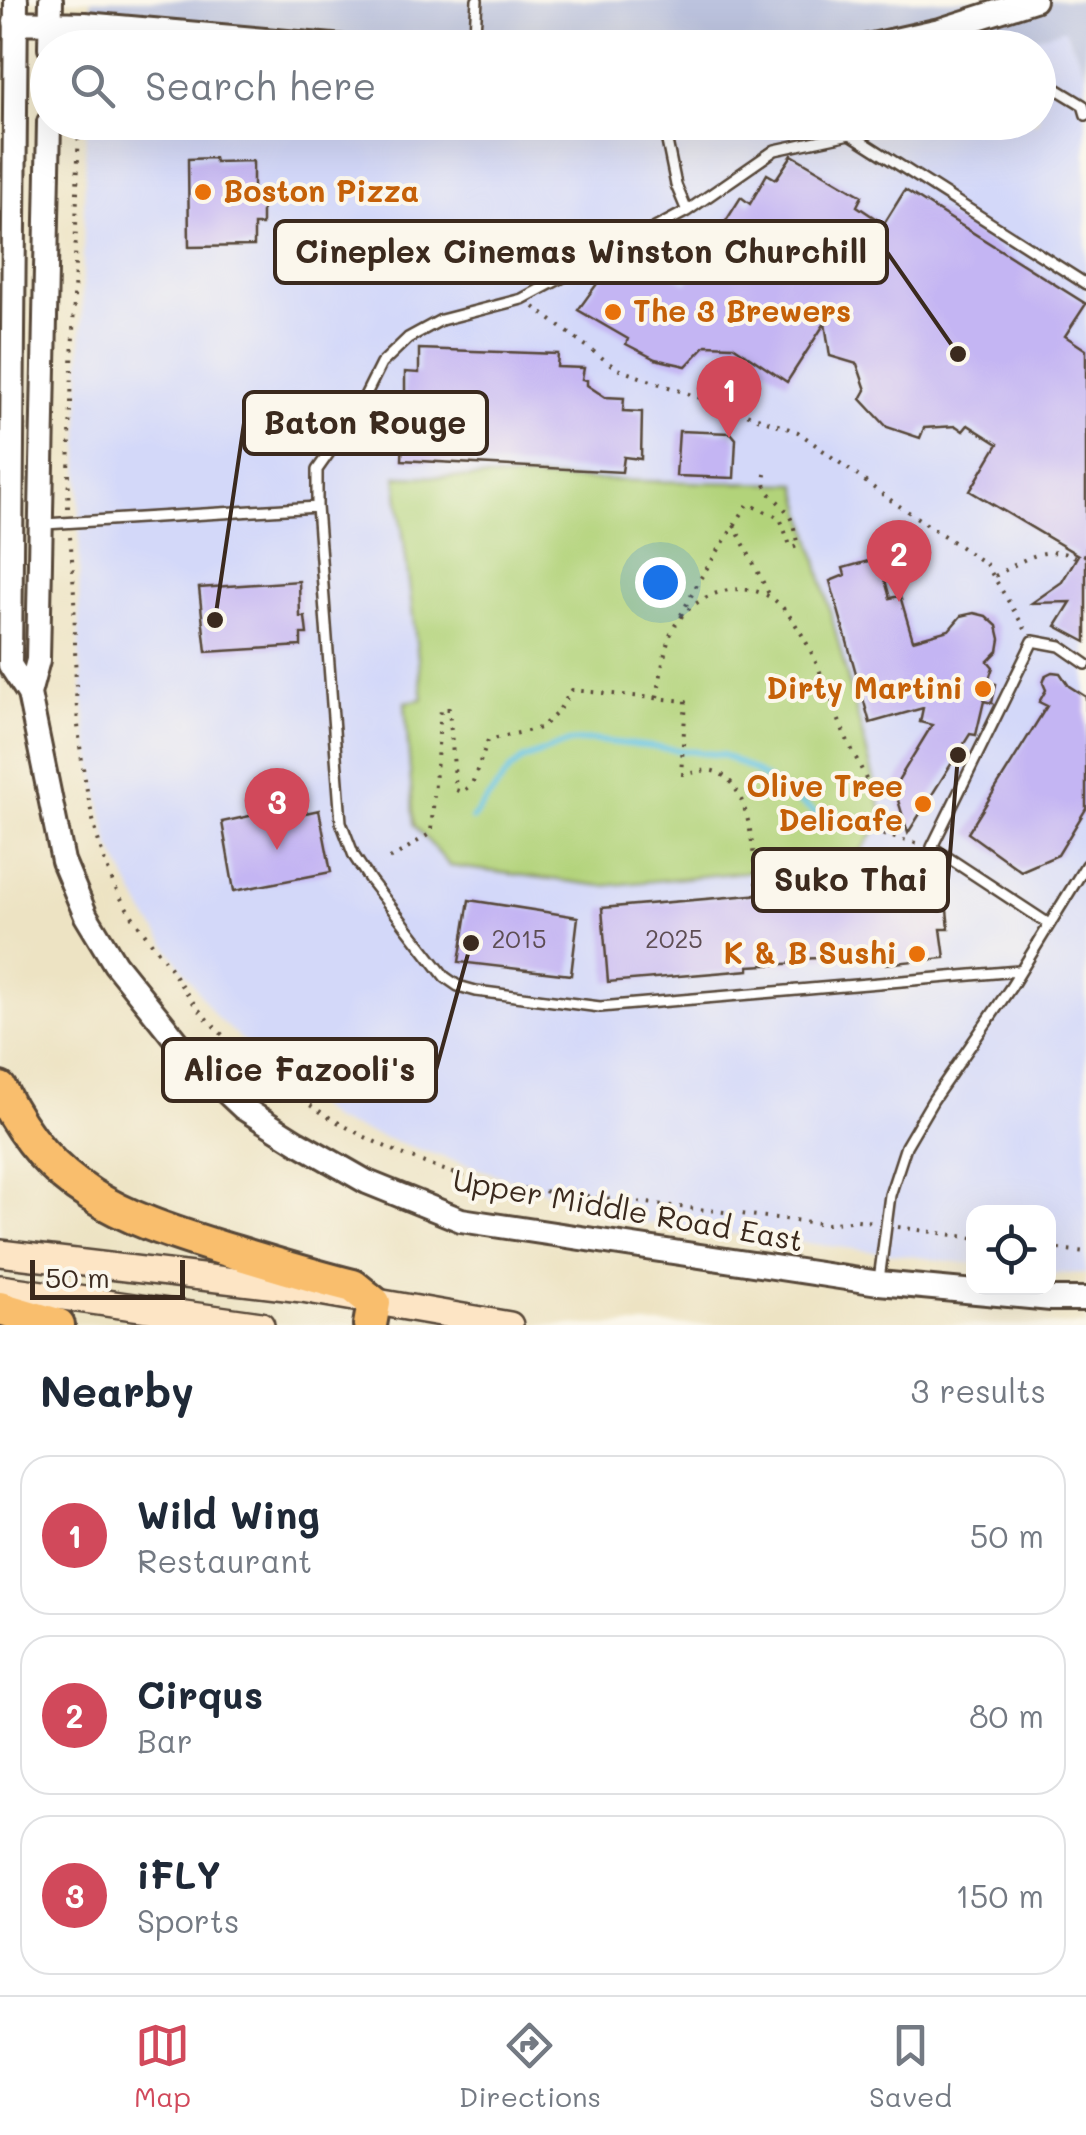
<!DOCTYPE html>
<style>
body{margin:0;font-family:Mali,sans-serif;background:#f2f2f3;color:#1f2937}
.controls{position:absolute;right:30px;bottom:30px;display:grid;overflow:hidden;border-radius:20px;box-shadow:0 10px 40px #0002}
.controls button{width:90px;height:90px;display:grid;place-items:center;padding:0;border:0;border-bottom:2px solid #e0e1e3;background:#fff;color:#1f2937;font:50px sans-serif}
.scale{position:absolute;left:30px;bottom:25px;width:155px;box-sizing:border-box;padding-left:10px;border:5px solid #3b2a1e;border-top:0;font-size:28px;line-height:35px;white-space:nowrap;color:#3b2a1e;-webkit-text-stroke:8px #fbf7ec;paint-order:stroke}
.you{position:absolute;left:660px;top:582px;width:35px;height:35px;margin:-25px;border:8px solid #fff;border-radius:50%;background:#1a73e8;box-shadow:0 0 0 15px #1a73e833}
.badge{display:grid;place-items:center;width:65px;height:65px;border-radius:50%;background:#d1495b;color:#fff;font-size:32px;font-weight:700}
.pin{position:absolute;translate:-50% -82px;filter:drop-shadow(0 2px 5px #0008)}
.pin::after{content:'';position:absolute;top:52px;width:35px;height:30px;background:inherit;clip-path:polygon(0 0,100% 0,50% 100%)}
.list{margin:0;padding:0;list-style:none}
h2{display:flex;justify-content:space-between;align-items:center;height:130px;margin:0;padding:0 40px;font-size:42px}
h2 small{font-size:32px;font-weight:400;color:#747a83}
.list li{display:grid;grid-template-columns:65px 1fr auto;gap:30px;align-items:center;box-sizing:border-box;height:160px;margin:0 20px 20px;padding:0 20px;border:2px solid #e0e1e3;border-radius:30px}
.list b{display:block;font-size:38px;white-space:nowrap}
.list p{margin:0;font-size:32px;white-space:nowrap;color:#747a83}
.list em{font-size:32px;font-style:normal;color:#747a83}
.icon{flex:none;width:55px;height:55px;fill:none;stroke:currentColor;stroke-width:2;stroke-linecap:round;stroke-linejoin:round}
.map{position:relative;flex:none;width:1086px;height:1325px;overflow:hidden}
.search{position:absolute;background:#fff;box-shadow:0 10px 40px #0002;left:30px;right:30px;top:30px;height:110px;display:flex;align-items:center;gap:25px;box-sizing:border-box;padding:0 35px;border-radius:55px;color:#747a83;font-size:38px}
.sheet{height:670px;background:#fff}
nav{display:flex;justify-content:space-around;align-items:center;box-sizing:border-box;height:140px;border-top:2px solid #e0e1e3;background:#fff;font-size:28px;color:#747a83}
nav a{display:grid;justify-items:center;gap:5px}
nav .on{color:#d1495b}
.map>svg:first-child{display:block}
</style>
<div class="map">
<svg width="1086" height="1325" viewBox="0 0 1086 1325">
<rect width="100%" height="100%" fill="#fbf7ec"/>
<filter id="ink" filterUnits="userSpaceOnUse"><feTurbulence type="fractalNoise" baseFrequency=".01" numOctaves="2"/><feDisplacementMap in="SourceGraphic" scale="20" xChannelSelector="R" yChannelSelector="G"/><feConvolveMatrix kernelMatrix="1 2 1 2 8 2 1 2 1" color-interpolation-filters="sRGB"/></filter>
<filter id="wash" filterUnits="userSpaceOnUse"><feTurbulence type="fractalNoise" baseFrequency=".0048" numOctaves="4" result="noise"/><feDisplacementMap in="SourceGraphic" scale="40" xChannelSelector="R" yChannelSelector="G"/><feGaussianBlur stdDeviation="2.25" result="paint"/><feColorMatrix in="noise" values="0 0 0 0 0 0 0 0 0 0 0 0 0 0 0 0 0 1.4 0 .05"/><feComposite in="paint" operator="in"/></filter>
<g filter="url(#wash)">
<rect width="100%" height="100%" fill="#ede3c3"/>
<!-- built -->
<path fill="#d3d8f9" d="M1065 29 1086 73V1273L1049 1274 1048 1212H974L973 1264 640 1222 333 1121 216 1017 143 911 109 843 87 733 79 649 80 406 86 123 1038 122V48L991 47Z"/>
<!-- industrial -->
<path fill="#bcc3de" d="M91 0H1086V73L1065 29 991 48H161L90 42Z"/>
<!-- green -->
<path fill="#b2d37a" stroke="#767e4c" stroke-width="2.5" d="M396 476 797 484 884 818 854 861 603 886 450 866 414 825 405 702 423 699Z"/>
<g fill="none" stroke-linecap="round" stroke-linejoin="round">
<!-- stream -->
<path stroke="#64c3e2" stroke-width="6" d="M472 819 511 769 524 759 569 742 591 740 723 755 753 770 833 825"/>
</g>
<g id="blocks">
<!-- building -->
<path fill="#c4b5f3" d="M792 155 862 196 857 206 884 224 905 190 1086 304 1065 336 1086 350V642L1056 626 1071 602 1032 603 1062 582 1078 555 970 491 998 444 968 425 963 431 956 426 924 428 920 438 887 427 861 399 866 390 857 364 830 356 825 323 787 382 733 346 706 345 686 366 655 359 626 344 628 339 578 310 607 270 640 256 687 283 741 197 750 204 767 174 776 179Z
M214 158 215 162 253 161V204H262V225H254V246L189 247 188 159Z
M419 349 558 354 557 367 584 368 582 379 587 380V385L605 397 624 398 623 411 642 412 641 459 624 457 622 472 402 460 403 432 394 412 396 397 405 398V372L419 373Z
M679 431 731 433 736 439 734 478 676 476Z
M879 558 890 598 900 596 913 640 949 630 961 616 974 613 986 616 997 626 1000 639 998 651 988 661 993 667 988 682 996 684 992 703 984 701 976 735 970 734 908 833 894 787 932 725 920 722 923 708 870 723 830 581 845 575 843 568Z
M299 581 300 617H305L307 634H301V646L206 652 199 588Z
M1052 672 1060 673 1069 686 1086 697V809L1058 855 1021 871 968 833 1047 706 1039 702 1046 690 1043 683 1046 675Z
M300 805 301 814 319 810 331 872 234 891 222 822Z
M939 881 940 911 947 910 949 929H941L945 958 885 964 884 957 837 961V957L800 959V963L749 966V970L608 982 602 908 774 893 773 888 832 884 834 905 871 903 869 886Z
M469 900 578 917 571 975 459 962Z"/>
</g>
</g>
<g filter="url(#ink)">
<use href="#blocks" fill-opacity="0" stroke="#564637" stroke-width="2.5"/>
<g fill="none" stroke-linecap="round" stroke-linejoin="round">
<defs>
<path id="service" d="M474 48 477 0
M1038 84 1045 82 1083 105 1086 115
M663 122 676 185 687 211 522 299 441 320 408 338 381 364 355 416 317 470V507L341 822 354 856 370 880 445 977 458 986 476 991 600 1007 1018 971
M852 135 1086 284
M687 211 775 150 906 122
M45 524 317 507
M1049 924 932 847 1033 641 1060 646 1086 664
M879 1280 890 1195 906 1146 933 1100 1011 987 1086 865"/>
<path id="tertiary" d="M16 0 10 665 29 694 63 861 86 916 115 964 192 1060 243 1108 297 1142 367 1182 461 1220 879 1283 1051 1299H1086
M15 22 85 24 356 48
M50 48 51 0
M859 48 940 30 1034 0
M29 694 38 660 49 122"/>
<path id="secondary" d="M0 1253 302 1289 510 1325
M0 1288 261 1325"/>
<path id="motorway" d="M0 1089C50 1191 118 1216 221 1248 265 1261 308 1275 353 1286L374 1303 370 1325
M0 1308 58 1325"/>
</defs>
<!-- service casing -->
<use href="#service" stroke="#564637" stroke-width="14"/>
<!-- tertiary casing -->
<use href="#tertiary" stroke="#564637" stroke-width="28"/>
<!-- secondary casing -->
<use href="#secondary" stroke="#564637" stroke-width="30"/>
<!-- motorway casing -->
<use href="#motorway" stroke="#564637" stroke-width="38"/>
<!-- path -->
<path stroke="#564637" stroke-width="4" stroke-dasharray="2.5 8" stroke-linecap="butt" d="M534 307 617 369 798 432 889 499 986 564 1025 629
M68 508 79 122
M734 525 770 596
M70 537C79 617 70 700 85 779 91 815 100 855 116 889 128 913 147 936 163 958 177 978 190 1001 207 1019 286 1103 389 1160 500 1186L827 1224 857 1220 874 1222
M995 576C1024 560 1045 543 1078 558L1086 554
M681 615 700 579 748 504 780 518 791 548 798 546C795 535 794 521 787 512 776 496 758 491 767 468
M657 697C661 677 663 655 670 636 686 593 750 571 783 608 813 642 827 692 844 733 858 764 880 799 879 834L920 844
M390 859 431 833 441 709H449L456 790 462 792 472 784 488 740 540 728 557 713 572 690 686 701 681 774C692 775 702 768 713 771 753 781 754 863 757 895
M898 1227 974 1238
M1048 1248 1086 1252"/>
<!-- service -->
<use href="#service" stroke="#fff" stroke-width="9"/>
<!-- tertiary -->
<use href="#tertiary" stroke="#fff" stroke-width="22"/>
<!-- secondary -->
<use href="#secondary" stroke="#fde5c5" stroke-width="25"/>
<!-- motorway -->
<use href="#motorway" stroke="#f9be6d" stroke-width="32"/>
</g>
</g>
<!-- markers -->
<g fill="#e8710a" stroke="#fbf7ec" stroke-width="4">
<circle cx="203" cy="192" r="10"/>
<circle cx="613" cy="312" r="10"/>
<circle cx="983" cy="689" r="10"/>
<circle cx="923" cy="804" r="10"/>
<circle cx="917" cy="954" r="10"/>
</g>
<g text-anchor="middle" stroke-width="8" stroke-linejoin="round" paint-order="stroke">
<!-- number labels -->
<g font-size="25" fill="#5d4d53">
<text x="519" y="948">2015</text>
<text x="674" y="948">2025</text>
</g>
<!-- food labels -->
<g font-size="30" font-weight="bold" fill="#c56008" stroke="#fbf7ec" text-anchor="end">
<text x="223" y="202" text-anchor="start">Boston Pizza</text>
<text x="633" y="322" text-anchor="start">The 3 Brewers</text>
<text x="963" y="699">Dirty Martini</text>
<text x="903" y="797">Olive Tree<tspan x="903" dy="34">Delicafe</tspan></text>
<text x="897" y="964">K &amp; B Sushi</text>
</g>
<!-- street labels -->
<g font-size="30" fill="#3b2a1e" stroke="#fbf7ec">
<text transform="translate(628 1211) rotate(10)" y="10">Upper Middle Road East</text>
</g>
</g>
<!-- callouts -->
<path fill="none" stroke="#3b2a1e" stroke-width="4" d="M958 354L887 252M215 620L244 423M958 755L948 880M471 943L436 1070"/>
<g fill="#3b2a1e" stroke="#fbf7ec" stroke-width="4">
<circle cx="958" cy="354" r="10"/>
<circle cx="215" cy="620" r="10"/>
<circle cx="958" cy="755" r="10"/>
<circle cx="471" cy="943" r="10"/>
</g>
<g fill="#fbf7ec" stroke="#3b2a1e" stroke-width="4">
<rect x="275" y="221" width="612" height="62" rx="10"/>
<rect x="244" y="392" width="243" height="62" rx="10"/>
<rect x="753" y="849" width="195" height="62" rx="10"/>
<rect x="163" y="1039" width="273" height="62" rx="10"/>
</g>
<g font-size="32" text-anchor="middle" font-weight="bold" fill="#3b2a1e">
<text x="581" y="263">Cineplex Cinemas Winston Churchill</text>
<text x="365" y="434">Baton Rouge</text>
<text x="851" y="891">Suko Thai</text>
<text x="299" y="1081">Alice Fazooli's</text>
</g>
</svg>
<div class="controls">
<button><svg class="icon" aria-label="locate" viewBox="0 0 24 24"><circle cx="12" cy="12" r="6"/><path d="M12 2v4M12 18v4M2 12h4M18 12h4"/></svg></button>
</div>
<div class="scale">50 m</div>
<div class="you"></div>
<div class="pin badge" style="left:729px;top:438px">1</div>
<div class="pin badge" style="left:899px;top:602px">2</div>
<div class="pin badge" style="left:277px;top:850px">3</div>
<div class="search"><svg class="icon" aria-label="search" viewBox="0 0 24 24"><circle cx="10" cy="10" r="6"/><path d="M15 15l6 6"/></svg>Search here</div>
</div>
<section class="sheet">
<h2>Nearby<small>3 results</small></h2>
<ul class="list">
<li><span class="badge">1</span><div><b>Wild Wing</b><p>Restaurant</p></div><em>50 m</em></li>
<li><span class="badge">2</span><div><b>Cirqus</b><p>Bar</p></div><em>80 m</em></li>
<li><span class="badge">3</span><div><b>iFLY</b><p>Sports</p></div><em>150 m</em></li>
</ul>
</section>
<nav>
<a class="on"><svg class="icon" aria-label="map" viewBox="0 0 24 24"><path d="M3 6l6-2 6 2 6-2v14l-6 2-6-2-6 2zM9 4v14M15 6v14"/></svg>Map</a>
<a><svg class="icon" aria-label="directions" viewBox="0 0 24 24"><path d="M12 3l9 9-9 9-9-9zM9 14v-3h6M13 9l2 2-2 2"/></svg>Directions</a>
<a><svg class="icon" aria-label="saved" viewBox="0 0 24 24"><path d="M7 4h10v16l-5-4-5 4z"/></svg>Saved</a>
</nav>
